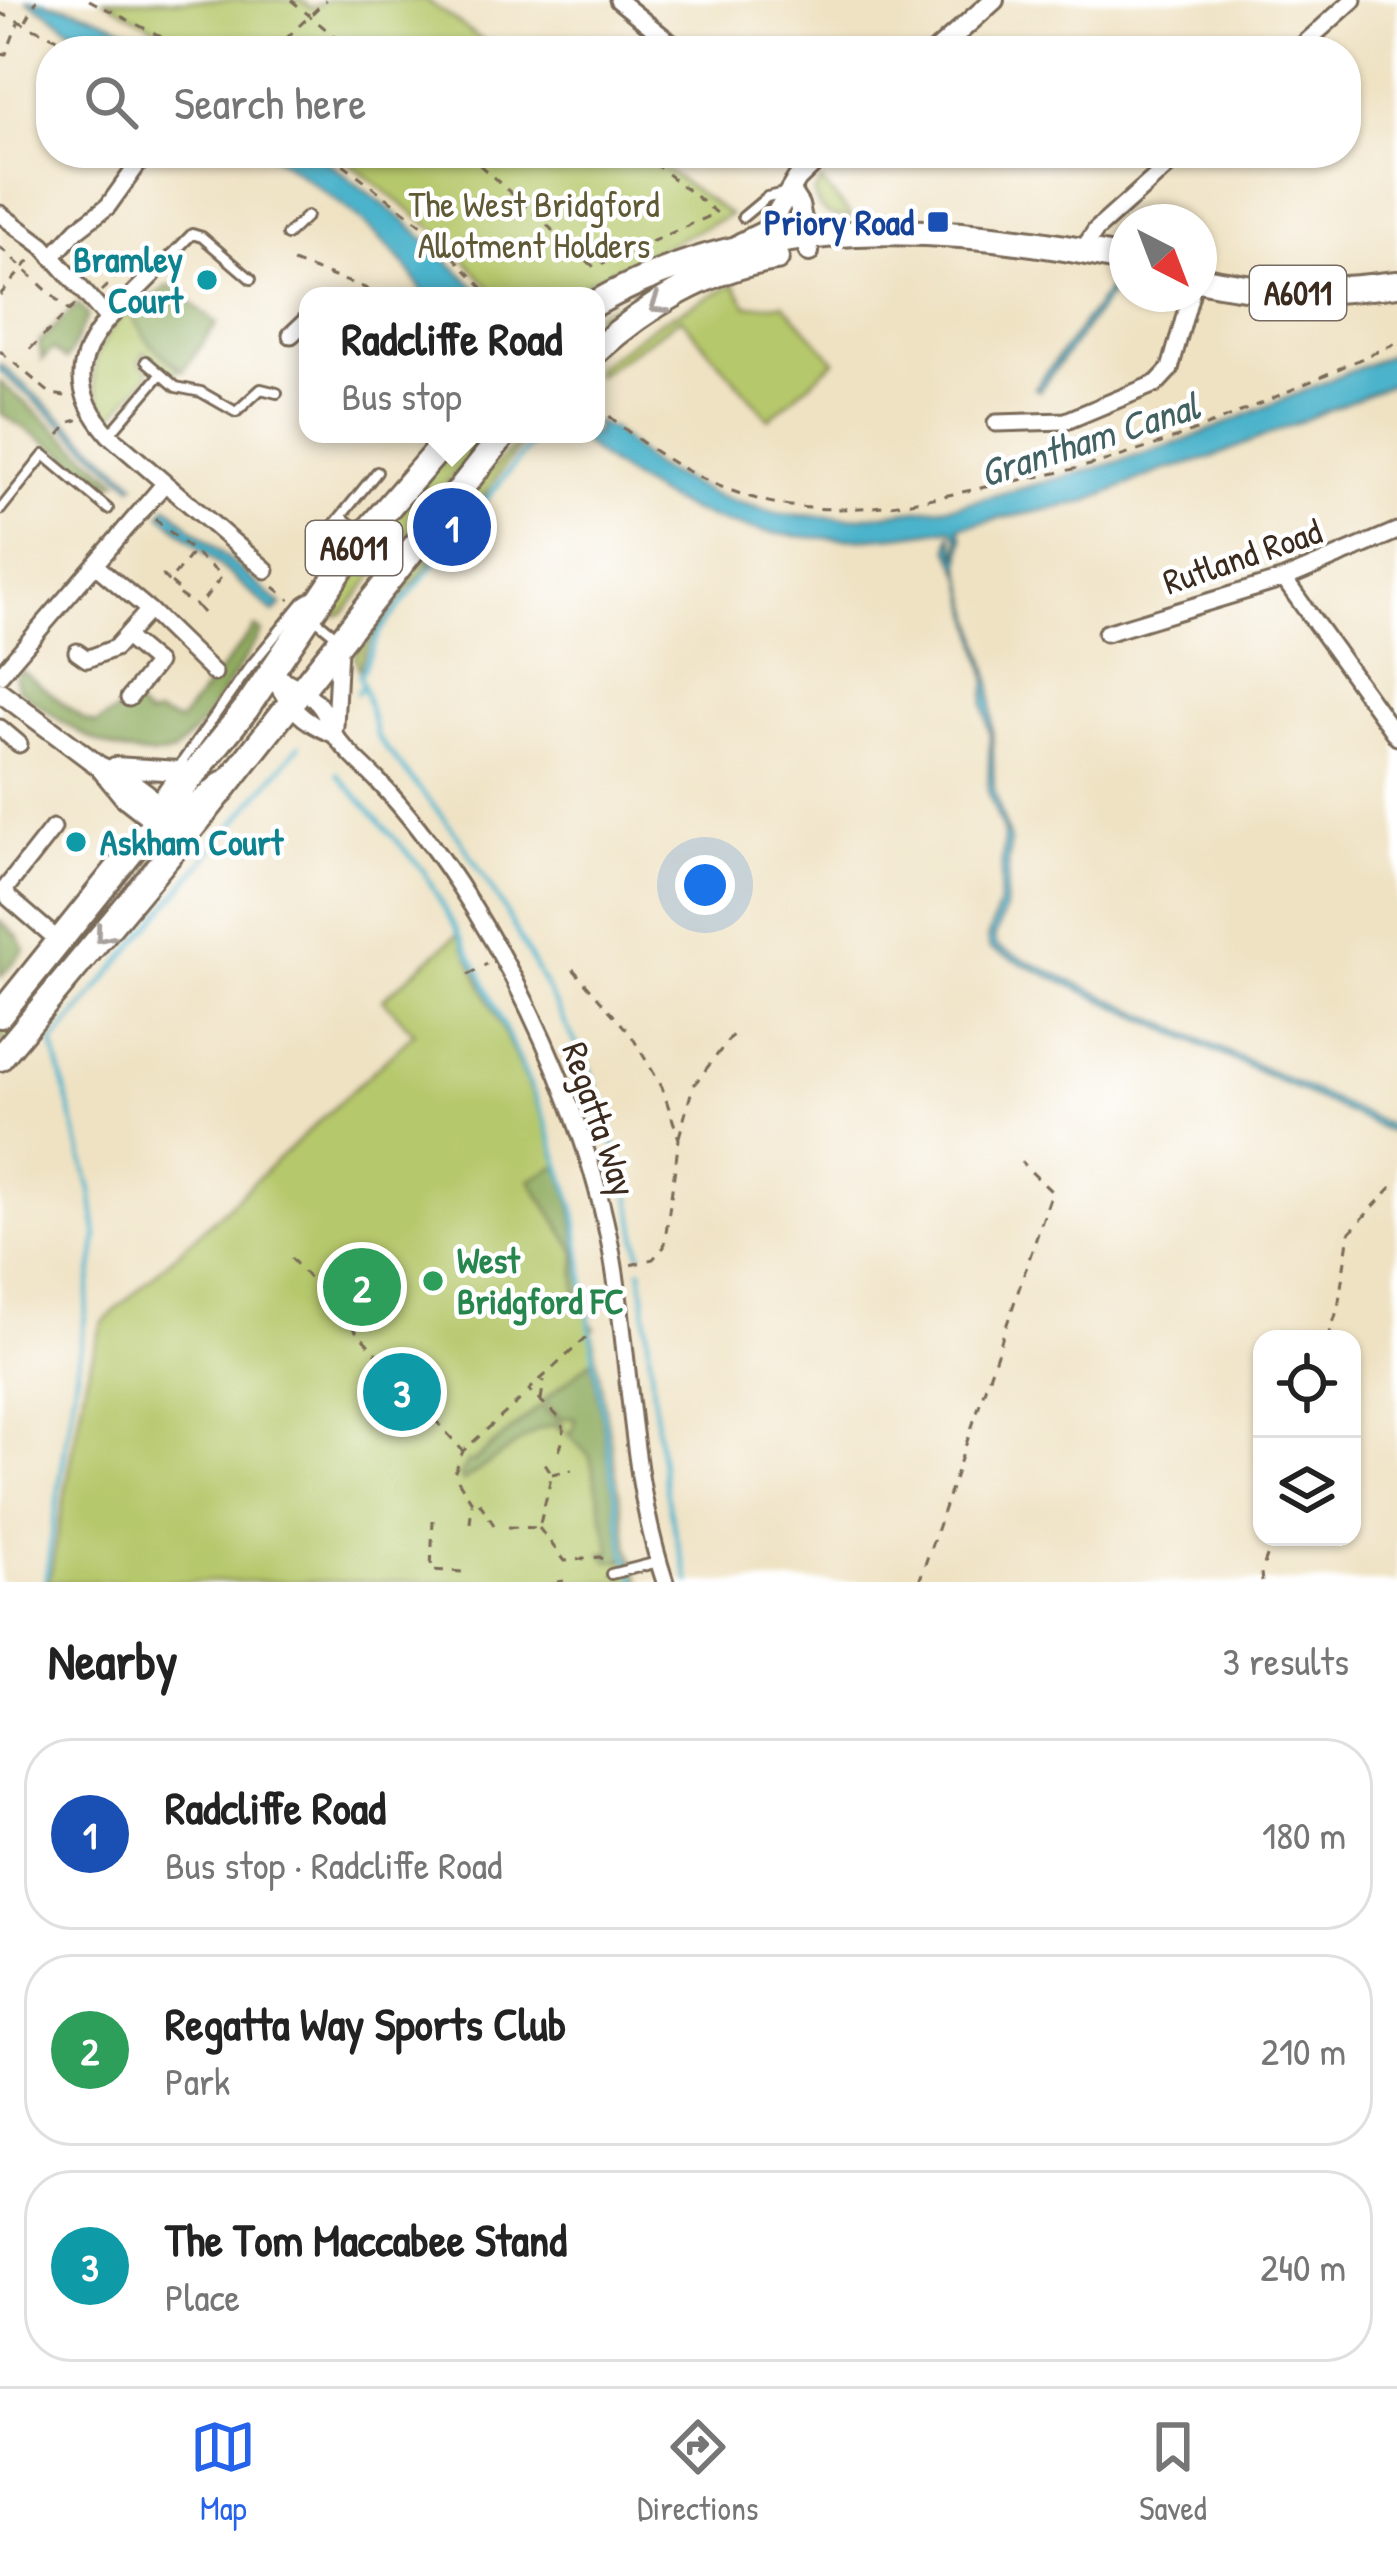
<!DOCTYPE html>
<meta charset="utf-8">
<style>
body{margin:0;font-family:"Patrick Hand",sans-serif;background:#f6f6f6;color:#222}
.controls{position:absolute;right:36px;bottom:36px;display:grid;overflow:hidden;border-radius:24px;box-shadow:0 3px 9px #0004}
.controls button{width:108px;height:108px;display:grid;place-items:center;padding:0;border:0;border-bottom:3px solid #e0e0e0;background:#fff;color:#222;font:60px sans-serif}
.compass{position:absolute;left:1109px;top:204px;width:108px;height:108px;border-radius:50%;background:#fff;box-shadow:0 3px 9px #0004;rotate:138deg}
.you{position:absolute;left:705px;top:885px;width:42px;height:42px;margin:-30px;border:9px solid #fff;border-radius:50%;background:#1a73e8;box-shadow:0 0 0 18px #1a73e833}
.badge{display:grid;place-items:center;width:78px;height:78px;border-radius:50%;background:#2563eb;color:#fff;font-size:39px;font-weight:700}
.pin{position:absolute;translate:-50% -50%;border:6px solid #fff;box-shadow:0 3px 12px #0006}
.popup{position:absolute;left:299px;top:287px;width:306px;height:156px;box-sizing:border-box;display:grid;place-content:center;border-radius:24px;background:#fff;filter:drop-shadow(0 3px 9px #0005);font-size:39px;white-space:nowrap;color:#767676}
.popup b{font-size:45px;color:#222}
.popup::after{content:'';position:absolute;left:50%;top:100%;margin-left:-24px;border:24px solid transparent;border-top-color:#fff}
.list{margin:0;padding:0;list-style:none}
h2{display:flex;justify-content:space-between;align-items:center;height:156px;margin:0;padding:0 48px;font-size:51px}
h2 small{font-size:39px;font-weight:400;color:#767676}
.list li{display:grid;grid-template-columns:78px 1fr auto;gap:36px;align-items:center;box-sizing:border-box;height:192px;margin:0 24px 24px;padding:0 24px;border:3px solid #e0e0e0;border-radius:48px}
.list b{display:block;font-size:45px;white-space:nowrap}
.list p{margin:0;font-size:39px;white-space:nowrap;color:#767676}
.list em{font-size:39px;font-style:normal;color:#767676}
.icon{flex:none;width:66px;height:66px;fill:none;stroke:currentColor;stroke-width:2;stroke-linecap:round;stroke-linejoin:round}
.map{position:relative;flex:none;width:1397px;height:1582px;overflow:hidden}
.search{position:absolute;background:#fff;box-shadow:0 3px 9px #0004;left:36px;right:36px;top:36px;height:132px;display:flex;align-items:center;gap:30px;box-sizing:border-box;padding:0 42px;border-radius:48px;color:#767676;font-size:45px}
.sheet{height:804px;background:#fff}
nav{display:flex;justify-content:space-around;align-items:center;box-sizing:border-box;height:168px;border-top:3px solid #e0e0e0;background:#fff;font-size:33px;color:#767676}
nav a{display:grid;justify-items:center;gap:6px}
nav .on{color:#2563eb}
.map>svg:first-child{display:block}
</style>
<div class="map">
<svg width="1397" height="1582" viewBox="0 0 1397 1582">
<rect width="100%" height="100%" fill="#fff"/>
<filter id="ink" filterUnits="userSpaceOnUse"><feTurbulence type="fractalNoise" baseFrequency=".00833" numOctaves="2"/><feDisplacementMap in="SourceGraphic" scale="24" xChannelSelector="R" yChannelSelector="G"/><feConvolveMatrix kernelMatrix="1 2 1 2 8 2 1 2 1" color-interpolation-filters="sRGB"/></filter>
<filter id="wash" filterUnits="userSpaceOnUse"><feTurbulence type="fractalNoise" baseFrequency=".004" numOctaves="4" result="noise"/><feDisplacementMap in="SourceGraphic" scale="48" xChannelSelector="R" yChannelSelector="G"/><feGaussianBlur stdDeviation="2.7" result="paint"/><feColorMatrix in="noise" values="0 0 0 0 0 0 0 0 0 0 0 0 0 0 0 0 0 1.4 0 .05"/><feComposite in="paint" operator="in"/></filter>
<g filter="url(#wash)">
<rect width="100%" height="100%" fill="#efe2c3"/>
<!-- green -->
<path fill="#b6c86c" stroke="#787945" stroke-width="3" d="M104 0H301L311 8 326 0H426L498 51H196Z
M337 153H642L730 215 589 281 568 296H497L446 239Z
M821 180V181L852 217C832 218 820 216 814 194Z
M753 253 606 330 602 325 596 330V314L669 277Z
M734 284 747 306 784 304 835 361 769 419 681 318 596 376V367L659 322Z
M128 311 151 345 179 369 174 375 145 352 139 361 148 369V376L112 417C79 378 95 344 128 311Z
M466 434H491L450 480 344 613 336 616 323 611 383 526Z
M524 434H531C502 464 483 500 457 533 423 577 373 614 359 671L355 656 407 578 447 540 486 476Z
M147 848 153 862 0 1044V1030Z
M458 934 546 1123 572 1207 591 1323 595 1328 592 1331 628 1546 640 1582H49L86 1378 102 1323 414 1033 383 999Z"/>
<!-- forest -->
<path fill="#90ac60" stroke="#666b3f" stroke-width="3" d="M170 285 217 324 183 371 151 345 128 311Z
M78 304 88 316C78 330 76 347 66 360L53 349 42 360 39 342Z
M0 382 118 481 112 484 0 413Z
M255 627 262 632 257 640 201 725 173 753C115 765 59 722 17 687L15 677 20 669 84 720 96 724 124 707 136 706 148 717 157 714 179 722Z
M0 921 18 937 25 950 0 977Z
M559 1165 572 1207 588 1316 576 1299V1252L530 1180Z
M592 1360 625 1560 609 1561 602 1554 611 1552 590 1457 567 1433 574 1430 575 1418H561L543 1401Z
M540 1406 562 1424V1430L552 1425 537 1430 463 1481 460 1476 467 1462H473Z"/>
<!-- water -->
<path fill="#4cb3cb" stroke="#446e74" stroke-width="3" d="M26 0C68 0 131 30 169 51 151 51 126 56 110 50 78 39 56 15 26 0Z
M269 153H316L405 221 485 296H425C391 234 326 192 269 153Z
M1118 276 1123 277 1039 391 1035 388Z
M1397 352V382L1211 458 1161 471 1085 502 959 527 963 538 961 567 991 682 994 790 1010 841 1005 909 994 939 997 947 1397 1129V1135L990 949 987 939 999 905 1004 834 988 791 990 736 984 704 987 680 964 580 949 548 951 533 958 558C959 547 962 536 951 528 846 548 733 543 640 484 618 469 593 455 575 434H596V422L612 429 653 466 716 496 780 514 850 518 959 505 1101 467 1184 441Z
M0 364 136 483 133 486 0 371Z
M167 506 281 605 274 613 161 514Z"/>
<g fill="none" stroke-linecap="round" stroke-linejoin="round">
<!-- stream -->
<path stroke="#4cb3cb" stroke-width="4.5" d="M360 676 380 631 534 440
M363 685 377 737 459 837 504 909 591 1072 629 1190 640 1253
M357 693 363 685 359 675
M337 774 423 870 480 973 544 1117 575 1210 595 1365 625 1551 635 1582
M641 1269C654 1375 654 1480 690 1582
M45 1582 97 1236 91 1190 53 1043 299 746"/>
</g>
</g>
<g filter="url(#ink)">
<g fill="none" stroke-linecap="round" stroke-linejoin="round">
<defs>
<path id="service" d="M743 217 767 197 788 192
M287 235 307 216
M154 273 192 234 202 237 251 279
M146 361 176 387 201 392 236 412 261 389 277 393
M109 435 161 374
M0 510 44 455 108 509
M341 516 362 534
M316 547 377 472
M314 618 340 639
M153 803 248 669 303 602 311 597
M611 1574 658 1562"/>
<path id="minor" d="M618 0 681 51
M1296 51 1353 0
M158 153 167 159
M0 214 43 246 108 319C73 360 73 394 109 435L266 570
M1082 251 1096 230 1182 153
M52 257 78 229 108 206 146 153
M108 319 153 274
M291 335 308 319
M996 423 1066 421 1157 383 1170 369 1191 294
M95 565 149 610
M1284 579 1397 737
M1106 633 1284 579 1397 531
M127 638 157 663 129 698
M77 652 87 659 115 648 149 610 214 673
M271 673C289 683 310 691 322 709 327 717 329 726 334 734 345 751 364 766 378 781 489 899 589 1106 614 1267 631 1373 631 1480 665 1582
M271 673C288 706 300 721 335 735
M0 675 165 483
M335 726 339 648
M0 728 19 744
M53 828 5 889 9 898 59 941"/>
<path id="tertiary" d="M937 51 994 0
M790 191 799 205 809 252
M740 243 766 230 797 179 824 153
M0 692 99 766 127 779 147 794 178 845
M115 767 195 772
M102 770 124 797 160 825 179 818 222 781"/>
<path id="trunk" d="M1199 279C1274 295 1322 293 1397 284
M596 303C758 212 951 222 1127 260
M596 351C646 306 709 268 776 258
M0 1015 246 709 364 535 452 434
M0 1058 204 813 504 434"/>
</defs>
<!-- service casing -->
<use href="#service" stroke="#7a6a58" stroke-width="14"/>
<!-- minor casing -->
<use href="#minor" stroke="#7a6a58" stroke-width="21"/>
<!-- tertiary casing -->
<use href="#tertiary" stroke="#7a6a58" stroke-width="24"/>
<!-- trunk casing -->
<use href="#trunk" stroke="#7a6a58" stroke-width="30"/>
<!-- path -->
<path stroke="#7a6a58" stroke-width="3" stroke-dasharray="9 9" stroke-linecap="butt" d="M89 0 189 51
M291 0 352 51
M0 13 84 51
M26 21 37 0
M273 51 326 0
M0 53 6 54 18 23
M329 153 431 232 490 296
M466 153 594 267 717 213 647 158
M1126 226 1123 230 1127 235
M0 247 69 311
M293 262 365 288 375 296
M101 291 136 259 143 265
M0 295 30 260
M30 349 76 304
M0 351 51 394 66 396
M596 404C641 446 691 479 750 497 828 521 909 504 985 487 1023 479 1063 473 1101 462 1200 435 1302 384 1397 343
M59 435 70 422 78 420
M155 519 222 576 198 607 204 614
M162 575 169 582 192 553
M171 583 178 589 175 592 198 607
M274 587 290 600
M573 969 631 1035 662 1087 679 1139 664 1247 653 1259 630 1265
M468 975 487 964
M679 1137 693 1086 737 1029
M291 1258 463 1451
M1328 1339 1338 1308 1349 1233 1397 1181
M541 1400 544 1380
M559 1451C573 1417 552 1414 529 1390L590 1334
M552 1474 572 1470
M433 1520 431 1570 463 1572
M470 1523 472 1504
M494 1525 477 1499 472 1502 454 1474 463 1451 521 1399
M508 1527 539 1528 552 1474 541 1457
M539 1528 565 1561 600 1557 608 1563
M557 1582 564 1581
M919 1582 1052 1192 1021 1162
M1262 1582 1261 1573 1274 1537"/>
<!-- service -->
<use href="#service" stroke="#fff" stroke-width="8"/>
<!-- minor -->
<use href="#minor" stroke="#fff" stroke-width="15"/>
<!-- tertiary -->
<use href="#tertiary" stroke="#fff" stroke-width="18"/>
<!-- trunk -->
<use href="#trunk" stroke="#fff" stroke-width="24"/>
</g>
<!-- one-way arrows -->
<defs><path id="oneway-chevron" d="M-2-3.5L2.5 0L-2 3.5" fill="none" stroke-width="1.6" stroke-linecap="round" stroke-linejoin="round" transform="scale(3)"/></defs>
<g stroke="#a79f9a">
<use href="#oneway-chevron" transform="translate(658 305) rotate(147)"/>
<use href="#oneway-chevron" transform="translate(103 935) rotate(130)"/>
</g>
</g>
<!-- markers -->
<rect fill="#1a4fb4" stroke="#fff" stroke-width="4.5" x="926" y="210" width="24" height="24" rx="6"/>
<g fill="#0f9aa8" stroke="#fff" stroke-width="4.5">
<circle cx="207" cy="280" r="12"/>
<circle cx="76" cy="842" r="12"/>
</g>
<circle fill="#2e9e5b" stroke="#fff" stroke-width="4.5" cx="433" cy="1281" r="12"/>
<g text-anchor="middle" stroke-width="9" stroke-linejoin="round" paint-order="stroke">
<!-- shield labels -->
<g fill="#fff" stroke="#766a62" stroke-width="3">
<rect x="1250" y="266" width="96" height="54" rx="9"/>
<rect x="306" y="521" width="96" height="54" rx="9"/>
</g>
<g font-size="33" font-weight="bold" fill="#3b2a1e">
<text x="1298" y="305">A6011</text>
<text x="354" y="560">A6011</text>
</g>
<!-- park labels -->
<g font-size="36" fill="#605935" stroke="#fff">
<text x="534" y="217">The West Bridgford<tspan x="534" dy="41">Allotment Holders</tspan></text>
</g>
<!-- transit labels -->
<g font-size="36" font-weight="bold" fill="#164399" stroke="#fff" text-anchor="end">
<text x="914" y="235">Priory Road</text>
</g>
<!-- culture labels -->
<g font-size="36" font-weight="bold" fill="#0d838f" stroke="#fff" text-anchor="end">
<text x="183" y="272">Bramley<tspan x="183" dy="41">Court</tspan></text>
<text x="100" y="855" text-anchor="start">Askham Court</text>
</g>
<!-- street labels -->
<g font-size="36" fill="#3b2a1e" stroke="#fff">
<text transform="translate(1242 556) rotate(-19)" y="13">Rutland Road</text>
<text transform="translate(600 1119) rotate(71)" y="13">Regatta Way</text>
</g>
<!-- leisure labels -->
<g font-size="36" font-weight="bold" fill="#27864d" stroke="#fff" text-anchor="start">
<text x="457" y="1273">West<tspan x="457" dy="41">Bridgford FC</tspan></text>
</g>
<!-- water labels -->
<g font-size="39" font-style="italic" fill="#426163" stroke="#fff">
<text transform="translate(1089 439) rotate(-18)" y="14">Grantham Canal</text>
</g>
</g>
</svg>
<div class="controls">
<button><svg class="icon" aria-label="locate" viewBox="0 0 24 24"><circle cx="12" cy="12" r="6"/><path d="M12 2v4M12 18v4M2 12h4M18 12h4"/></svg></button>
<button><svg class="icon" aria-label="layers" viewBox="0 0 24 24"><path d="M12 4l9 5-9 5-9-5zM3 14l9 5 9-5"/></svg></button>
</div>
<svg class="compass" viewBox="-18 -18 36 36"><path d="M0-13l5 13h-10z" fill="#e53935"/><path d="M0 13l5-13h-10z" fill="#767676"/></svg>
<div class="you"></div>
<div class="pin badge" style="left:452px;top:527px;background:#1a4fb4">1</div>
<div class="popup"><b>Radcliffe Road</b>Bus stop</div>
<div class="pin badge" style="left:362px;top:1287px;background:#2e9e5b">2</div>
<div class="pin badge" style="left:402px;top:1392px;background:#0f9aa8">3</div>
<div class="search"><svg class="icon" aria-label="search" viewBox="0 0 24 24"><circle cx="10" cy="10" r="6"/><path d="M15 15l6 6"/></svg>Search here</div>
</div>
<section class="sheet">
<h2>Nearby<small>3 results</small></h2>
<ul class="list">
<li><span class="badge" style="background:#1a4fb4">1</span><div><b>Radcliffe Road</b><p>Bus stop · Radcliffe Road</p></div><em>180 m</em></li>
<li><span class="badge" style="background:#2e9e5b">2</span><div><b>Regatta Way Sports Club</b><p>Park</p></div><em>210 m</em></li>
<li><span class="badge" style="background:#0f9aa8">3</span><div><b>The Tom Maccabee Stand</b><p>Place</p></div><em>240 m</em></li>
</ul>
</section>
<nav>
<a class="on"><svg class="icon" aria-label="map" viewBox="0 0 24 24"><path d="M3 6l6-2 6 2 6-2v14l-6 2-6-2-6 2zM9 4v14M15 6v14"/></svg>Map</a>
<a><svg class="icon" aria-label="directions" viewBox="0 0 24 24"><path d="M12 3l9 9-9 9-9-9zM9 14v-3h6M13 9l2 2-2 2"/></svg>Directions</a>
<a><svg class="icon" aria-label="saved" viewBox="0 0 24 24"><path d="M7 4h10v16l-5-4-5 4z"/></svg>Saved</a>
</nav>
